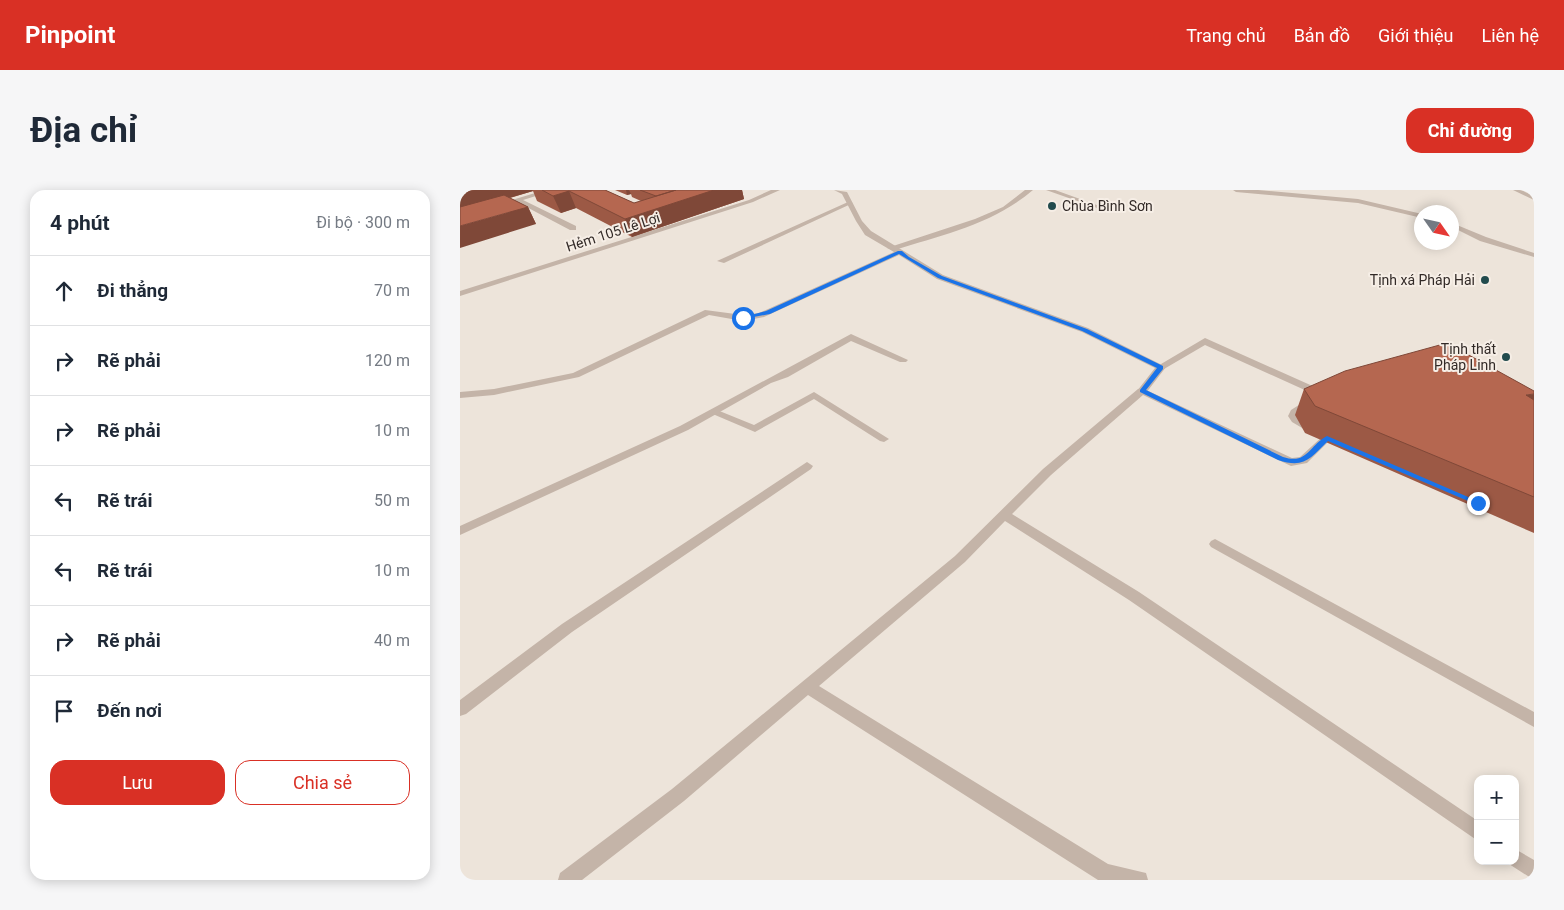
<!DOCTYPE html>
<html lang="vi">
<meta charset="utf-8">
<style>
body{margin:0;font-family:Roboto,sans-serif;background:#f6f6f7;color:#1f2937}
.controls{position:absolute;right:15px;bottom:15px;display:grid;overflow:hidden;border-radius:10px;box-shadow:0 2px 12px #0003}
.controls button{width:45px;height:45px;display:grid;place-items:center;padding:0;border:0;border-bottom:1px solid #e0e1e3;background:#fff;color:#1f2937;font:25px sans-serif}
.compass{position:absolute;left:954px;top:15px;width:45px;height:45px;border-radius:50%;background:#fff;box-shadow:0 2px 12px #0003;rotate:124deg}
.stop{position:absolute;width:15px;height:15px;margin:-11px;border:4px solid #1a73e8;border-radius:50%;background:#fff}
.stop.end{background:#1a73e8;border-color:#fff;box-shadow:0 1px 5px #0008}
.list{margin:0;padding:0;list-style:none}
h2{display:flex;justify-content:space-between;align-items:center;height:65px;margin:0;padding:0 20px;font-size:21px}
h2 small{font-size:16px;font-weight:400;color:#747a83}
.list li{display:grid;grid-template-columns:32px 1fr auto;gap:15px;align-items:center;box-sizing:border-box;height:70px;padding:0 20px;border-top:1px solid #e0e1e3}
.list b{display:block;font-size:19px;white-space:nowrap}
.list em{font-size:16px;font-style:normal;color:#747a83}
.actions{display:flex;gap:10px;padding:15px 20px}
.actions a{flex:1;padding:11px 0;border:1px solid #d93025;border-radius:15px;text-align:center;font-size:18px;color:#d93025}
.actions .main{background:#d93025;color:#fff}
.icon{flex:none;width:28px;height:28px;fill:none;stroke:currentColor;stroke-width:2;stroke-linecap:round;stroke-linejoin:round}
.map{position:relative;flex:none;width:1074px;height:690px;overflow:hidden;border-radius:15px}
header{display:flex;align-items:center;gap:30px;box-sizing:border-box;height:70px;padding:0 25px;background:#d93025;color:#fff}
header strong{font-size:24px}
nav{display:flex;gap:28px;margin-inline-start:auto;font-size:18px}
.intro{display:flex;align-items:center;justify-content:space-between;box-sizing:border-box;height:120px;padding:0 30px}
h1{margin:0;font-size:35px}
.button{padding:12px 22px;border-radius:15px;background:#d93025;color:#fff;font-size:18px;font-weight:700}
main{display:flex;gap:30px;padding:0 30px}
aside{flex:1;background:#fff;border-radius:15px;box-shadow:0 2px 12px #0003}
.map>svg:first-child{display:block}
</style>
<header>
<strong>Pinpoint</strong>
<nav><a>Trang chủ</a><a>Bản đồ</a><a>Giới thiệu</a><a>Liên hệ</a></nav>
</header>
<div class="intro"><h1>Địa chỉ</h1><a class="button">Chỉ đường</a></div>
<main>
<aside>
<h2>4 phút<small>Đi bộ · 300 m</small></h2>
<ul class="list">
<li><svg class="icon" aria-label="ahead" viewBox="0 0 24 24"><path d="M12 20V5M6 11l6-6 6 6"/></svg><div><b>Đi thẳng</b></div><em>70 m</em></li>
<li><svg class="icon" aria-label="right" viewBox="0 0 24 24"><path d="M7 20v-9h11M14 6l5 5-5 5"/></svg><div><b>Rẽ phải</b></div><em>120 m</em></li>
<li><svg class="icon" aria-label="right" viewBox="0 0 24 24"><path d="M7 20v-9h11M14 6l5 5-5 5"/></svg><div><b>Rẽ phải</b></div><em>10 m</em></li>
<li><svg class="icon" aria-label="left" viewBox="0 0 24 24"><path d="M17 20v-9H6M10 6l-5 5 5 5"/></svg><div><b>Rẽ trái</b></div><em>50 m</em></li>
<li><svg class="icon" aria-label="left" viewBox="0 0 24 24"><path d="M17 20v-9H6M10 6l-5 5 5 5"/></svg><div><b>Rẽ trái</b></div><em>10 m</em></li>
<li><svg class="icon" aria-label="right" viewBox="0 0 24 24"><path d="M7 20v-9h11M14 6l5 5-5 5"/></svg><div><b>Rẽ phải</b></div><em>40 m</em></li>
<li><svg class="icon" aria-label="arrive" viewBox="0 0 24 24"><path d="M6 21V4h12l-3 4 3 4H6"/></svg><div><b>Đến nơi</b></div></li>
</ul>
<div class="actions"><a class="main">Lưu</a><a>Chia sẻ</a></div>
</aside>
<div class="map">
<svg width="1074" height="690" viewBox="0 0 1074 690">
<rect width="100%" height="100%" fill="#ede4da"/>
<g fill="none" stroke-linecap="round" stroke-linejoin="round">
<!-- lane -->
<path fill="#c4b4a8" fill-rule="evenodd" d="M85 0H95L63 10 116 36V40H110L57 12 39 17 36 15Z
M565 0H573C533 34 483 45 434 60L427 58 515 29 543 17Z
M586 0H595L645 18 640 19Z
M388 12 393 13 264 73 257 71Z
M745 148 866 202 867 204 866 206H858L745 155 704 179 701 180 696 177Z
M682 198 832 268 840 267 863 246 867 245 872 248 847 273 831 276 683 205 591 285 552 324 679 402 1018 631V651L669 410 545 331 505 372 359 496 648 674 686 683 688 690H638L348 505 224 611 122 690H98L100 683 212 599 495 366 583 279 678 199Z
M354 202 429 249 424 252 420 251 354 209 295 242 248 222 253 219 257 220 294 235Z
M347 272 353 276 351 279 112 442 6 524 0 526V510L102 434Z
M755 349 1074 522V537L751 357 749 354 751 351Z
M1055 659 1074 670V690L1049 674 1047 671H1055Z"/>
<!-- street -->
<path fill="#c4b4a8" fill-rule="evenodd" d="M311 0H320L293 12 0 106V101L289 10Z
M374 0 387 2 402 31 411 41 483 85 628 138 706 177 686 203H678L677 201 695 178 622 142 477 89 439 65 304 127 283 131 249 125 119 187 34 205 0 208V202L34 199 113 183 245 120 283 125 299 123 434 62 405 45 396 31 382 4Z
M773 0H798L898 9 962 24V28L898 13 776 2Z
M1053 0H1061L1074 6V10Z
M992 33 1026 47 1074 63V67L1020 51 992 37Z
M391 144 448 170 446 172H440L391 151 328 187 311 193 228 240 0 345V336L220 236Z
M850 208 855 211 838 226 858 240 859 242 858 244 854 245 832 232 828 226 831 220Z"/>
</g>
<!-- wall -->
<path fill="#9c5945" d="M0 0H145L174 13 181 11 172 7 171 4 167 5 155 0H282L284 9 172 47 116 18 101 23 77 11 73 1 50 8 68 17 76 34Z
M844 199 1074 209V343L845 243 835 225Z"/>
<!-- shaded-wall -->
<path fill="#7f4838" d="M0 0H72L73 1 0 22Z
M166 0H169L171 4 167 5Z
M254 0H282L284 9 172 47 165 29Z
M109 1 116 18 101 23 93 6Z
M68 17 76 34 0 58V36Z
M1074 204V209L1061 230 1066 205Z"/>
<!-- building -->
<path fill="#b56750" stroke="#7f4838" d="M82 0H145L174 13 216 0H254L165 29 109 1 93 6Z
M180 0H216L196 6Z
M44 5 68 17 0 36V17Z
M987 153 1074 201V204L1066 205 1074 210V307L855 216 844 199 885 181Z"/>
<!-- route -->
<path fill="#1a73e8" d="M438 61H442L449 67 482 86 627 139 703 176V179L686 200 823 267C848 275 849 255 867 246L1022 313 1015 314 868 251C850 268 845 279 818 270L680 202V200L697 178 622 141 478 88 439 64 310 124 283 129 280 128 306 121Z"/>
<!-- markers -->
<g fill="#224b4d" stroke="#f6eee6" stroke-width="2">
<circle cx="592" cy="16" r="5"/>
<circle cx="1025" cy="90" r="5"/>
<circle cx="1046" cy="167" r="5"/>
</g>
<g text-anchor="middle" stroke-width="4" stroke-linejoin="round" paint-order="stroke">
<!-- far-poi labels -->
<g font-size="14" fill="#322a27" stroke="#f6eee6" text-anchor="end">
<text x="602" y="21" text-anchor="start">Chùa Bình Sơn</text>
<text x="1015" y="95">Tịnh xá Pháp Hải</text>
<text x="1036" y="164">Tịnh thất<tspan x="1036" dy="16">Pháp Linh</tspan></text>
</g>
<!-- far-street labels -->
<g font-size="14" fill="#322a27" stroke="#f6eee6">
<text transform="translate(153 42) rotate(-18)" y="5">Hẻm 105 Lê Lợi</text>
</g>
</g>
</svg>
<div class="controls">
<button>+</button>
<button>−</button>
</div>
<svg class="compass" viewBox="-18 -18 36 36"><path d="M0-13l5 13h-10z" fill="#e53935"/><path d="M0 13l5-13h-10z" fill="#747a83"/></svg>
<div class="stop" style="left:283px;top:128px"></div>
<div class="stop end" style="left:1018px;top:313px"></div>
</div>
</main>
